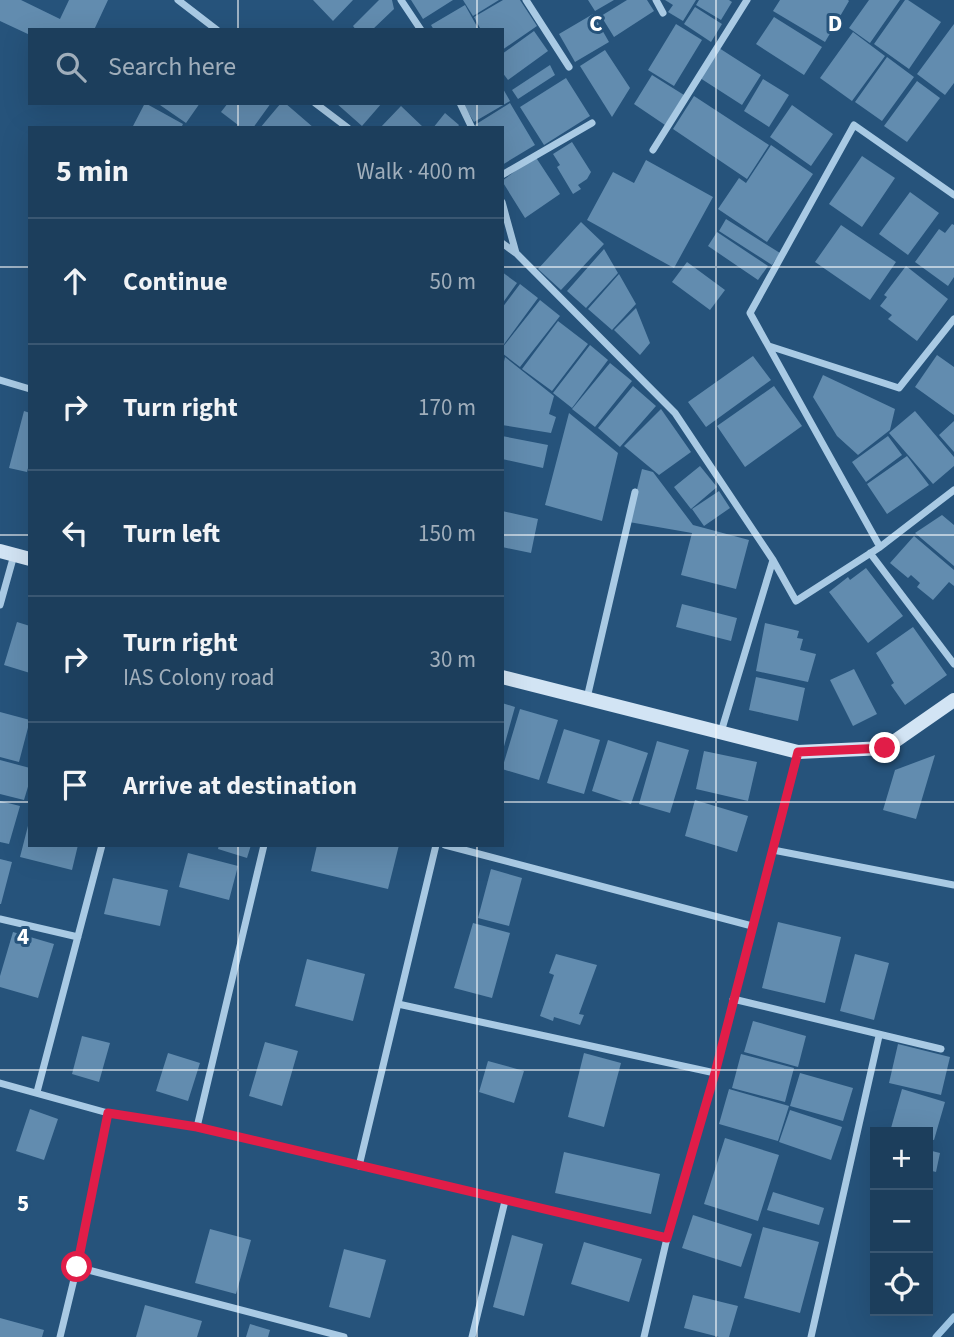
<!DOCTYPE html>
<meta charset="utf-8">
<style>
body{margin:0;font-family:"Source Sans 3",sans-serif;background:#294965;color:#f1f3f6}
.controls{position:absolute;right:21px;bottom:21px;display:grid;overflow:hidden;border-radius:0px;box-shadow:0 7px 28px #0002}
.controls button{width:63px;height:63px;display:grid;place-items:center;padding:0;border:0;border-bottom:2px solid #3a5772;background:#1c3e5c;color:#f1f3f6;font:35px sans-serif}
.stop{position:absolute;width:21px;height:21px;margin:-16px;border:5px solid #e11d48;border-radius:50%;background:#fff}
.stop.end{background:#e11d48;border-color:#fff;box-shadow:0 2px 7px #0008}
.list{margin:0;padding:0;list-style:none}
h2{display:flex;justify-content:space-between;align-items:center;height:91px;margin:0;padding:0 28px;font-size:30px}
h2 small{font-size:23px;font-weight:400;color:#a0aebb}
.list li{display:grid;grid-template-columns:46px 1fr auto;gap:21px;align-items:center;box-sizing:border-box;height:126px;padding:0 28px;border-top:2px solid #3a5772}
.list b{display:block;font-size:26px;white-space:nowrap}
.list p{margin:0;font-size:23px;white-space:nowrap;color:#a0aebb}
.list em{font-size:23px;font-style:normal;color:#a0aebb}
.icon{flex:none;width:38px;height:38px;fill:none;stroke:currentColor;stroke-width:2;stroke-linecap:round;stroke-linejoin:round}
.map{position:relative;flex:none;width:954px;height:1337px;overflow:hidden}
.search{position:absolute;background:#1c3e5c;box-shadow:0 7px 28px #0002;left:28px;top:28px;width:476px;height:77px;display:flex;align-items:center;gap:18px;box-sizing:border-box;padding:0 24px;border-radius:0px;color:#a0aebb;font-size:26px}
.panel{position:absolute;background:#1c3e5c;box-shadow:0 7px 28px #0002;left:28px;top:126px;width:476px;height:721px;border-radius:0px}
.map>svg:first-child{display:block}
</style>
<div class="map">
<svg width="954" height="1337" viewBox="0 0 954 1337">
<rect width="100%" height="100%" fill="#26537b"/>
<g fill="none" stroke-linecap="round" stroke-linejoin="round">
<!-- stream -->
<path stroke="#9ec6e5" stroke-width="7" d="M936 1337 954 1317"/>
</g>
<!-- building -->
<path fill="#628caf" d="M0 0H21L60 19 69 0H108L94 30H30V35L0 21Z
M313 0H353L333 21Z
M379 0H392L394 9 372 30H356L353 26Z
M411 0H453L423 19Z
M463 0H499L473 16Z
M503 0H520L537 26 502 50V30H481L474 17Z
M588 0H614L595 11Z
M627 0H647L654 11 614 37 601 16Z
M665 0H696L683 21 668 12 673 5Z
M699 0H729L732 2 721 20 696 5Z
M780 0H848L849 1 825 42 773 11Z
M869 0H900L870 43 849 28Z
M905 0H908L941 22 909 69 874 44Z
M465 5 479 30H434L431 25Z
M695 7 722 24 711 42 684 24Z
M593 14 609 42 575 62 559 34Z
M774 17 822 47 804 75 756 44Z
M676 24 702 40 674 86 648 70Z
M954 24V83L945 95 917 74Z
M534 31 548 51 508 80 502 72V54Z
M853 32 885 56 852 101 820 78Z
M719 48 761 75 742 105 700 78Z
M605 50 630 88 612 117 580 66Z
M887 57 914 77 882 121 855 102Z
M550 65 555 75 518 99 512 90Z
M652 75 684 95 665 125 634 104Z
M566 78 590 116 544 145 520 107Z
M763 79 789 95 769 127 744 111Z
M917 81 940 98 907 142 884 126Z
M502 87 510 101 474 122 463 104 502 103Z
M694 96 769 145 747 179 673 129Z
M145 103 183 124 181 128H136L133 126Z
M161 103H200L186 123 160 105Z
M228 103H271L253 128H242L221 112Z
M281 103H285L314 128H260Z
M336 103H382L362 126Z
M510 103 535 145 502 165V128H470Z
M792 105 833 134 811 166 770 137Z
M401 106 424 128H380Z
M445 113 459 125 457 128H433Z
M572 142 591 172 587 179 578 185 581 189 573 194 557 167 560 165 553 154Z
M771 145 813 174 767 242 718 209 739 178 746 183Z
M535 156 560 194 525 218 502 181Z
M862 156 895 178 862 227 829 204Z
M646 160 713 197 674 268 587 220 613 172 634 183Z
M910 192 939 213 908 255 879 234Z
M726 219 780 253 772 265 719 231Z
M581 222 604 244 561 290 538 269Z
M952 224 954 225V277L948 286 915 262 939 229 945 233Z
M841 225 896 262 870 300 815 262Z
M717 232 768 266 758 280 708 246Z
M604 249 618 273 586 308 567 291Z
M687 262 725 290 710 310 672 282Z
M906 266 948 299 917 341 888 319 892 315 880 306 887 297 884 295Z
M502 272 517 283 502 304Z
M619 274 636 304 612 330 588 309Z
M520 284 538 298 502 347V308Z
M540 300 560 316 520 367 502 353V348Z
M636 308 650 343 640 355 614 330Z
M558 321 588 344 552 391 522 369Z
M590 345 608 360 572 408 553 393Z
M937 355 954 367V415L915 387Z
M753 356 771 380 706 427 688 402Z
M505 357 554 396 549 414 556 417 551 433 502 425V370Z
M610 363 632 381 595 427 572 409Z
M823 375 895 409 890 430 858 455 837 436 813 397Z
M633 386 656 406 620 447 598 428Z
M774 386 802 426 745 467 717 426Z
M661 409 691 452 659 475 624 446Z
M24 411 30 413V460L27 472 9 468Z
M915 411 954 457V466L933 484 889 433Z
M569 413 618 453 602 521 545 505Z
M954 421V452L939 435Z
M502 436 548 445 543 468 502 459Z
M888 436 902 455 866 482 852 462Z
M907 456 929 485 887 514 867 484Z
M700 466 717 487 691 509 674 487Z
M642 469 653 472 693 525 749 540 736 589 681 575 692 533 629 522Z
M719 491 730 508 704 526 692 509Z
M502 511 538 519 531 553 502 547Z
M942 515 954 525V566L915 533Z
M914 536 954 570V586L949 582 933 600 917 587 920 583 911 575 908 578 890 563Z
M866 568 903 616 868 643 829 592 848 577 850 580Z
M682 604 737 618 731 641 676 627Z
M17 622 30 626V673L4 665Z
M765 623 799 631 797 638 803 639 800 650 816 654 808 682 756 671Z
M913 627 947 675 905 705 891 685 894 683 876 653Z
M854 669 877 714 853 726 830 680Z
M756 677 805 688 798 721 749 710Z
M502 703 515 707 503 750H502Z
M520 709 558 720 539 780 502 769Z
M0 712 30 720 19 762 0 757Z
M564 729 600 740 584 794 547 783Z
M608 740 648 753 631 804 592 791Z
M657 741 689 750 670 813 639 804Z
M704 751 757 762 748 801 696 789Z
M935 755 916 819 883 810 895 770Z
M0 760 30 768V780L24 800 0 794Z
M695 800 748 816 737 852 685 836Z
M0 801 20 806 9 844 0 842Z
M29 822 30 845H78L72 870 20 857Z
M219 845H251L247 858 218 849Z
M317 845H399L388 889 311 871Z
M188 853 238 866 229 900 179 887Z
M0 859 12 862 1 904H0Z
M491 869 522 878 509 926 478 918Z
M113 878 168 890 160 926 104 914Z
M778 922 841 937 825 1003 762 988Z
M473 923 510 933 492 998 454 988Z
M13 932 54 944 38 998 0 987V976Z
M556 954 597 965 579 1014 584 1015 580 1025 554 1017 553 1021 540 1016 554 975 549 973Z
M855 954 889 963 874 1020 840 1011Z
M307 959 365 974 353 1021 295 1006Z
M753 1021 806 1036 798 1067 744 1052Z
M82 1036 110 1043 99 1082 72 1074Z
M265 1042 298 1051 282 1106 249 1096Z
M898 1044 950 1057 941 1095 889 1083Z
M168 1053 200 1063 188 1101 156 1091Z
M584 1053 621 1063 604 1127 568 1117Z
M741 1054 794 1068 785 1102 732 1088Z
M488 1061 524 1071 514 1103 479 1092Z
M800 1073 853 1088 843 1121 790 1106Z
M729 1089 789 1106 778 1141 719 1124Z
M902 1089 945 1102 934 1140 928 1139V1132H906L891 1128Z
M30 1109 58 1119 44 1160 16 1151Z
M790 1110 842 1127 831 1160 779 1142Z
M725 1138 779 1155 758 1221 704 1204Z
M928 1150 940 1153 936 1172 928 1170Z
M564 1152 660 1174 651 1214 555 1193Z
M773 1192 824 1208 819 1225 767 1210Z
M693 1215 752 1234 741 1267 682 1248Z
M763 1227 819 1242 800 1313 744 1298Z
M210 1229 251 1240 236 1294 195 1283Z
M512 1235 543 1244 524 1316 493 1307Z
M584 1242 642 1259 629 1302 571 1284Z
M344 1249 386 1260 370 1318 329 1307Z
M693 1295 738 1306 729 1337H719L684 1328Z
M145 1305 202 1321 197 1337H136Z
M0 1318 44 1330 42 1337H0Z
M250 1324 270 1330 268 1337H246Z"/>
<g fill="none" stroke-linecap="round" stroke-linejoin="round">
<!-- street -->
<path stroke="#a9cae4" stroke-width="7" d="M178 0 217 30
M401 0 421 30
M526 0 569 67
M656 0 663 13
M315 103 348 128
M460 103 472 128
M653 150 747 0
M502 175 592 123
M502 202 516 253
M502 243 517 254 675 413 773 560 796 601 880 547 954 490
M769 346 899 388 954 319
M0 380 30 389
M880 547 750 313 854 125 954 195
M870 553 954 664
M0 605 14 555
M587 698 635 492
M721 732 773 560
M445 845 752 926
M773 850 954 885
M0 919 78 937
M733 999 941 1049
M398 1004 715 1073
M0 1083 108 1113 197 1127 667 1238 715 1073 798 753
M37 1092 102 845
M197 1127 264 845
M359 1166 436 845
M77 1267 344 1337
M60 1337 77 1267 108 1113
M472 1337 505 1201
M644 1337 667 1238
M811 1337 879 1036"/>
<!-- secondary -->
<path stroke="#d2e4f4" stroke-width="14" d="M0 551 30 559
M502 677 798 752 885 748 954 700"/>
</g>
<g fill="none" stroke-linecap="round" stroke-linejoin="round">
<!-- route -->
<path stroke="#e11d48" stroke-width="9" d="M77 1267 108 1113 197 1127 667 1238 715 1073 798 752 885 748"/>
</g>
<!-- grid -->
<path fill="none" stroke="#fff" stroke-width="2" stroke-opacity="0.55" d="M238 0V30M477 0V30M716 0V1337M238 103V128M477 103V128M0 267H30M502 267H954M0 535H30M502 535H954M0 802H30M502 802H954M238 845V1337M477 845V1337M0 1070H954"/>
<g font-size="23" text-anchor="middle" font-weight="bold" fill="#fff" stroke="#26537b" stroke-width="6" stroke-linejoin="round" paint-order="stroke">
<text x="596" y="31">C</text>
<text x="835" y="31">D</text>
<text x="23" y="944">4</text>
<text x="23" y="1211">5</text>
</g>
</svg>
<div class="controls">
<button>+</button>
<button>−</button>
<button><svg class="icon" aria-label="locate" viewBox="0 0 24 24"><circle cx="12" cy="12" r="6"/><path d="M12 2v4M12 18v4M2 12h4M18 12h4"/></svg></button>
</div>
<div class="stop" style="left:77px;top:1267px"></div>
<div class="stop end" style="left:885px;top:748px"></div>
<div class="search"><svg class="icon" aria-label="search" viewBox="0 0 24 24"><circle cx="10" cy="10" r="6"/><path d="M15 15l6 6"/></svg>Search here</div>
<section class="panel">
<h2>5 min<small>Walk · 400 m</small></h2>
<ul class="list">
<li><svg class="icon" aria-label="ahead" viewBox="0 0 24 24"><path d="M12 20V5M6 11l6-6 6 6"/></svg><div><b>Continue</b></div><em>50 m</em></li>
<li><svg class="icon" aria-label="right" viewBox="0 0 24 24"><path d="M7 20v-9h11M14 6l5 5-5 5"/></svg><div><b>Turn right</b></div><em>170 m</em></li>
<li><svg class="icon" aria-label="left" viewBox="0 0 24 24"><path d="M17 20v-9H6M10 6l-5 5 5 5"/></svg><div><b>Turn left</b></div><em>150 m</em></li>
<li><svg class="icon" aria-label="right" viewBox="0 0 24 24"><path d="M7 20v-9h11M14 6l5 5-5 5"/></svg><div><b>Turn right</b><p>IAS Colony road</p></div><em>30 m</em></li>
<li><svg class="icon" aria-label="arrive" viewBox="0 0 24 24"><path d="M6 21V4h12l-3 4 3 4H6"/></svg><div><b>Arrive at destination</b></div></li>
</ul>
</section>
</div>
